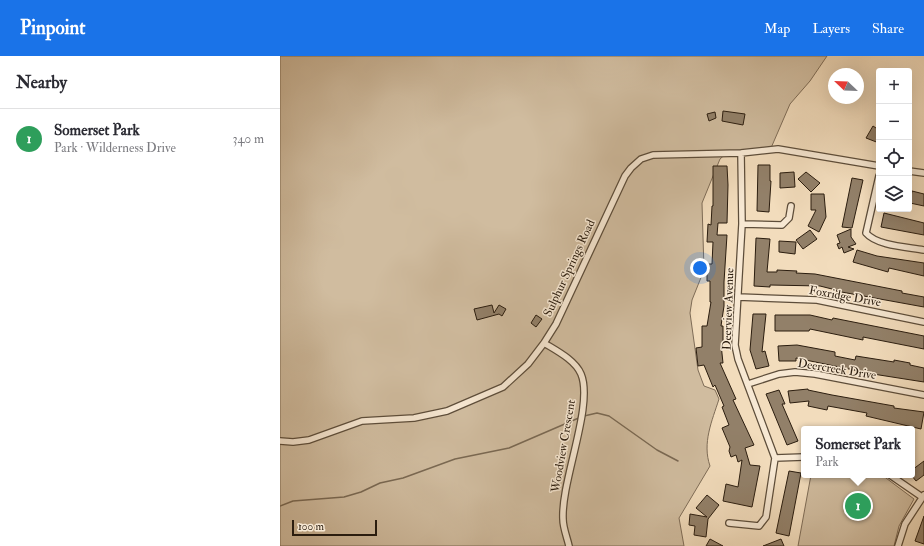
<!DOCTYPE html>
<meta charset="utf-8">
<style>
body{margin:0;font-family:"IM FELL Double Pica",serif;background:#f2f2f3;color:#2b2b33}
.controls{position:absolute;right:12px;top:12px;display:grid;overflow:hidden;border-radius:4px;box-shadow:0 4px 16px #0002}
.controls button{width:36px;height:36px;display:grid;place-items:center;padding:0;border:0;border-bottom:1px solid #e1e1e2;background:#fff;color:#2b2b33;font:20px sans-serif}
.compass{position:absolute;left:548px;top:12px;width:36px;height:36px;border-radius:50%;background:#fff;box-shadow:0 4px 16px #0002;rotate:293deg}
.scale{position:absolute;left:12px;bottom:10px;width:85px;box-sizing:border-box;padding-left:4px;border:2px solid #2b1d0f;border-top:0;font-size:11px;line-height:14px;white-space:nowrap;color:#2b1d0f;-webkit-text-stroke:3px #f7e8d3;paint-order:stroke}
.you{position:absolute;left:420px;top:212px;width:14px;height:14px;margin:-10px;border:3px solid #fff;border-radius:50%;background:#1a73e8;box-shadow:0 0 0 6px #1a73e833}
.badge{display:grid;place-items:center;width:26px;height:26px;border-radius:50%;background:#1a73e8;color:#fff;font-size:13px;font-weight:700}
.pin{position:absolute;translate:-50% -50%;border:2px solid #fff;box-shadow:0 1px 4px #0006}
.popup{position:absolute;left:521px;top:370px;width:114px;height:52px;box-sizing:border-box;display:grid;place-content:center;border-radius:4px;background:#fff;filter:drop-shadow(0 1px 3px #0005);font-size:13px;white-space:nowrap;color:#7c7c81}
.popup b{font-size:15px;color:#2b2b33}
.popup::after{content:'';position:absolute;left:50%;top:100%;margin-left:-8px;border:8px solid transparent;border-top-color:#fff}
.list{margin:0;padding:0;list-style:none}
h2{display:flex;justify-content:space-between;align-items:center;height:52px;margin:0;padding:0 16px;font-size:17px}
h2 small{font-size:13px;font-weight:400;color:#7c7c81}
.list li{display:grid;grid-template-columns:26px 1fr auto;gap:12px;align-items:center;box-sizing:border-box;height:60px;padding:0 16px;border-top:1px solid #e1e1e2}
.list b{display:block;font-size:15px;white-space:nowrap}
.list p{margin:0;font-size:13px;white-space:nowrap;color:#7c7c81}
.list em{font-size:13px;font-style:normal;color:#7c7c81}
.icon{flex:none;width:22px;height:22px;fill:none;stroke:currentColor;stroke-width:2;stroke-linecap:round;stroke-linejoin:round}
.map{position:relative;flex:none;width:644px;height:490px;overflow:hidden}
header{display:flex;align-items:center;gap:24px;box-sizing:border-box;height:56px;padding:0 20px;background:#1a73e8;color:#fff}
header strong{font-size:19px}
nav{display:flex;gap:22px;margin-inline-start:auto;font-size:14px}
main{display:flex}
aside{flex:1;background:#fff}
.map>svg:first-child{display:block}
</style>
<header>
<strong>Pinpoint</strong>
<nav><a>Map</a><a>Layers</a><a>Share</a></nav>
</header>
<main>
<aside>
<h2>Nearby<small></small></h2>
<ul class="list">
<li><span class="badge" style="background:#2e9e5b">1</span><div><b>Somerset Park</b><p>Park · Wilderness Drive</p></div><em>340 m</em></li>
</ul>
</aside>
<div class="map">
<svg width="644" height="490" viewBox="0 0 644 490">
<rect width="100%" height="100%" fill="#f2dcbc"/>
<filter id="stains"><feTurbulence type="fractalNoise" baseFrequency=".005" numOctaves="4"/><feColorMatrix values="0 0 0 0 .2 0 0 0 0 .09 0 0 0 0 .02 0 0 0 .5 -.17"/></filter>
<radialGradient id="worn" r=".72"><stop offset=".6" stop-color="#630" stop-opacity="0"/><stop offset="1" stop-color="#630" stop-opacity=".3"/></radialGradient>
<!-- green -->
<path fill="#d0bc9f" stroke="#7e6c57" d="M0 0H547L530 25 510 48 491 92 449 95 440 103 422 147 424 214 412 244 410 257 418 314 424 330 435 334 439 343C432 365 422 387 430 410L399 462 404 490H0Z
M531 419H602L634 443 619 470 614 490H518Z"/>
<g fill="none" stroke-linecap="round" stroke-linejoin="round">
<!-- stream -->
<path stroke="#7a6953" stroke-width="1.5" d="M304 360 317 357 329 360 377 394 398 405
M0 450 13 445 64 441 81 436 100 427 123 422 175 403 229 392 301 361"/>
</g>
<!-- building -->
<path fill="#928069" stroke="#2b1d0f" d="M443 55 465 58 463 69 442 65Z
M435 56 436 62 429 65 427 58Z
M593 70 599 74V87L586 82Z
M478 109H490V125H491L489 156 477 155Z
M433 110H447L448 129 447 167H438L437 179H447L444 226V250L441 270H443V288H441L443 307H440L456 343 453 344 474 389 465 392 470 409 480 410 472 451 443 445 446 428 458 431 462 404 458 406 456 399 451 401 449 395 450 391 442 372 449 369 442 351 444 350 435 329 433 331 424 309 418 310 416 292 422 291V270H427L431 246H430V225H427V208H432L433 186H427L428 168 431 169 432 150H433Z
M514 116 515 131 500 132V117Z
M526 116 540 127 531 136 518 123Z
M572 122 583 124 572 172 562 171Z
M632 135 644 138V150L630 147Z
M531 138H544L546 161 539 176 528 170 536 154H531Z
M604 157 644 167V179L601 171Z
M571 173V181L576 188 568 191 574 193 564 197 562 191 559 193 557 188 560 187 557 179Z
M530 174 537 183 523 193 516 184Z
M476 182 490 183 487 216H497V214L517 215 516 217 535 218 622 235V237L644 241V251L556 235V234L540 230 490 229V231L474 230Z
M499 185 516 186 515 198 499 196Z
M577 194 597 200 644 207V220L609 212 608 216 573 206Z
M212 249 214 257 219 249 226 253 222 260 219 258 197 264 194 253Z
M473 258H486L482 296 485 295 489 310 476 313 470 294Z
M256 259 262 263 256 271 251 267Z
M495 259H530L552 264 553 262 644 280V293L583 281V284L530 273 529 275H495Z
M517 289 555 296V300L575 304 576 300 614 306V304L630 307V309L644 312V326L593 318 516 302V305H499L498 290Z
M528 333V334L552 339 614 350V352L644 356 641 373 586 360 587 357 548 350 547 354 528 350 529 345 510 347 508 335Z
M499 334 505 348H502L518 385 507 389 486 338Z
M644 405V419L636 425 632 420V414Z
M509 415 521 417 509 480 496 477Z
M427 439 439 449 428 463 426 481 414 479 415 470 409 469 410 458 427 461 416 452Z
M644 460V488L635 485Z
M430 483 443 490H426Z
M501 483 504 490H483Z"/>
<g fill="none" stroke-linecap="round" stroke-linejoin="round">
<defs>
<path id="minor" d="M629 115 644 117
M599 120 586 177C597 190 628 191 644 194
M462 168 502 169 509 162 511 150
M458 241 537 244 644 266
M264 287C277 295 295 304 301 318 314 349 281 425 283 463 283 472 287 481 289 490
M468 328 499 318 515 316 535 318 644 339
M0 385 13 386 29 384 82 365 134 362 167 355 223 331 248 308 264 287 276 268 345 120 351 112 361 103 373 99 461 97 498 93 599 110
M495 402 524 401
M610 419 642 441
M449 467 479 470 486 461 495 402 458 303 455 289 462 168 461 97
M618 490 625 468 644 439"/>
</defs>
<!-- minor casing -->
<use href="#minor" stroke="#5d4d3a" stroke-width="8"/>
<!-- minor -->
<use href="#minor" stroke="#f7e8d3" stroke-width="5.5"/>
</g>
<g text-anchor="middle" stroke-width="3" stroke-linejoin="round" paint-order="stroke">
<!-- street labels -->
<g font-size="12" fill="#2b1d0f" stroke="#f7e8d3">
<text transform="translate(289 212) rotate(-65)" y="4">Sulphur Springs Road</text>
<text transform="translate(565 240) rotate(10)" y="4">Foxridge Drive</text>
<text transform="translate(448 253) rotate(-88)" y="4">Deerview Avenue</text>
<text transform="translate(557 313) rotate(9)" y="4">Deercreek Drive</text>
<text transform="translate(283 390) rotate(-80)" y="4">Woodview Crescent</text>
</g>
</g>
<rect width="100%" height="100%" filter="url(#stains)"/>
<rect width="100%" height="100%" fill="url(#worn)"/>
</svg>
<div class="controls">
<button>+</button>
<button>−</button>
<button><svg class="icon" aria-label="locate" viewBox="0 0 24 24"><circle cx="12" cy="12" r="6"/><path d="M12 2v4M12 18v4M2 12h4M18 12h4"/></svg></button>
<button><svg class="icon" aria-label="layers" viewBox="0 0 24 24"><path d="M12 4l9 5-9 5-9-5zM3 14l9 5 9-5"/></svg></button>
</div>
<svg class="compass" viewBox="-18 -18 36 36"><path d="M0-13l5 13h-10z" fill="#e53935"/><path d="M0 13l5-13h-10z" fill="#7c7c81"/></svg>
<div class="scale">100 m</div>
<div class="you"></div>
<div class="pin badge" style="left:578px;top:450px;background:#2e9e5b">1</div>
<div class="popup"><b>Somerset Park</b>Park</div>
</div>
</main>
